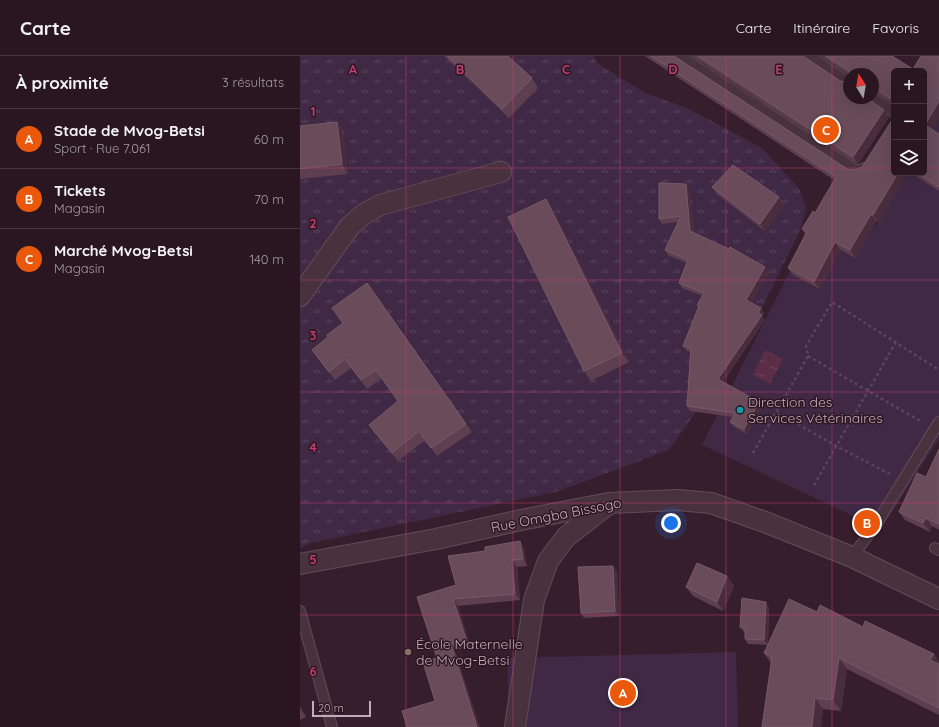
<!DOCTYPE html>
<html lang="fr">
<meta charset="utf-8">
<style>
body{margin:0;font-family:Quicksand,sans-serif;background:#35232e;color:#f1f3f6}
.controls{position:absolute;right:12px;top:12px;display:grid;overflow:hidden;border-radius:6px;box-shadow:0 4px 16px #0002}
.controls button{width:36px;height:36px;display:grid;place-items:center;padding:0;border:0;border-bottom:1px solid #45353f;background:#291621;color:#f1f3f6;font:20px sans-serif}
.compass{position:absolute;left:543px;top:12px;width:36px;height:36px;border-radius:50%;background:#291621;box-shadow:0 4px 16px #0002;rotate:349deg}
.scale{position:absolute;left:12px;bottom:10px;width:59px;box-sizing:border-box;padding-left:4px;border:2px solid #c5abb8;border-top:0;font-size:11px;line-height:14px;white-space:nowrap;color:#c5abb8;-webkit-text-stroke:3px #2c1722;paint-order:stroke}
.you{position:absolute;left:371px;top:467px;width:14px;height:14px;margin:-10px;border:3px solid #fff;border-radius:50%;background:#1a73e8;box-shadow:0 0 0 6px #1a73e833}
.badge{display:grid;place-items:center;width:26px;height:26px;border-radius:50%;background:#ea580c;color:#fff;font-size:13px;font-weight:700}
.pin{position:absolute;translate:-50% -50%;border:2px solid #fff;box-shadow:0 1px 4px #0006}
.list{margin:0;padding:0;list-style:none}
h2{display:flex;justify-content:space-between;align-items:center;height:52px;margin:0;padding:0 16px;font-size:17px}
h2 small{font-size:13px;font-weight:400;color:#a59fa5}
.list li{display:grid;grid-template-columns:26px 1fr auto;gap:12px;align-items:center;box-sizing:border-box;height:60px;padding:0 16px;border-top:1px solid #45353f}
.list b{display:block;font-size:15px;white-space:nowrap}
.list p{margin:0;font-size:13px;white-space:nowrap;color:#a59fa5}
.list em{font-size:13px;font-style:normal;color:#a59fa5}
.icon{flex:none;width:22px;height:22px;fill:none;stroke:currentColor;stroke-width:2;stroke-linecap:round;stroke-linejoin:round}
.map{position:relative;flex:none;width:639px;height:671px;overflow:hidden}
header{display:flex;align-items:center;gap:24px;box-sizing:border-box;height:56px;padding:0 20px;background:#291621;border-bottom:1px solid #45353f}
header strong{font-size:19px}
nav{display:flex;gap:22px;margin-inline-start:auto;font-size:14px}
main{display:flex}
aside{flex:1;background:#291621}
.map>svg:first-child{display:block}
</style>
<header>
<strong>Carte</strong>
<nav><a>Carte</a><a>Itinéraire</a><a>Favoris</a></nav>
</header>
<main>
<aside>
<h2>À proximité<small>3 résultats</small></h2>
<ul class="list">
<li><span class="badge">A</span><div><b>Stade de Mvog-Betsi</b><p>Sport · Rue 7.061</p></div><em>60 m</em></li>
<li><span class="badge">B</span><div><b>Tickets</b><p>Magasin</p></div><em>70 m</em></li>
<li><span class="badge">C</span><div><b>Marché Mvog-Betsi</b><p>Magasin</p></div><em>140 m</em></li>
</ul>
</aside>
<div class="map">
<svg width="639" height="671" viewBox="0 0 639 671">
<defs>
<pattern id="grass-tufts" width="24" height="20" patternUnits="userSpaceOnUse"><rect width="24" height="20" fill="#402945"/><path d="M3 7l-1-3M5 7V3M7 7l1-3M15 17l-1-3M17 17v-4M19 17l1-3" fill="none" stroke="#5a455e"/></pattern>
<pattern id="water-ripples" width="26" height="14" patternUnits="userSpaceOnUse"><rect width="26" height="14" fill="#5c2d46"/><path d="M2 4q2-2 4 0t4 0M15 11q2-2 4 0t4 0" fill="none" stroke="#72495f"/></pattern>
</defs>
<rect width="100%" height="100%" fill="#371e2c"/>
<!-- grass -->
<path fill="url(#grass-tufts)" d="M0 0H294L297 7 345 37 385 51 462 92 500 134 506 152 502 170 446 285 369 394 256 436 11 487 0 492Z"/>
<!-- garden -->
<path fill="#402945" d="M639 61V383L581 473 402 389 528 140 576 170 607 117H624V87Z
M436 596 438 671H209L207 602Z"/>
<!-- water -->
<path fill="url(#water-ripples)" d="M465 294 483 303 470 328 453 319Z"/>
<g fill="none" stroke-linecap="round" stroke-linejoin="round">
<defs>
<path id="service" d="M380 0 557 115 562 114 564 112
M509 0 549 27
M572 42 594 56
M635 492 639 494
M552 501 575 470 639 366
M0 555 32 671"/>
<path id="minor" d="M0 240 50 170 64 158 80 149 201 116
M0 508 136 483 221 464 309 447 378 444 411 447 465 466 552 501 639 543
M215 671 234 544 248 505 266 481 307 449"/>
</defs>
<!-- service casing -->
<use href="#service" stroke="#634c58" stroke-width="12"/>
<!-- minor casing -->
<use href="#minor" stroke="#634c58" stroke-width="22"/>
<!-- path -->
<path stroke="#5c445b" stroke-width="2.5" stroke-dasharray="3 3" stroke-linecap="butt" d="M508 300 622 366
M477 356 536 390 590 418
M453 397 508 300 506 290 532 246 639 314
M514 429 596 286"/>
<!-- service -->
<use href="#service" stroke="#48323d" stroke-width="10"/>
<!-- minor -->
<use href="#minor" stroke="#48323d" stroke-width="20"/>
</g>
<!-- wall -->
<path fill="#5e3f4f" d="M144 0H208L232 22 238 32 209 62Z
M345 0H374L549 114 594 117H607L578 167 576 165 555 202 540 193 520 233 493 219 488 212 505 178 502 173 515 157 534 124Z
M392 0H503L549 42 589 61 558 108Z
M521 0H592L613 13 639 0V61L632 73 639 78V135L611 117H624L594 15V48L575 37 573 36V18H549V19Z
M37 66 43 75 48 118 0 123V70Z
M386 128 389 133 394 177 469 216 451 247 461 252 464 257 462 261 465 264 423 326 462 351 447 378 434 371 430 366 433 361 390 355 387 350 390 296 387 295 383 290 398 251 397 249 403 240 382 232 379 227 386 207 368 199 365 194 378 166 362 168 359 163Z
M412 131 479 141 484 149 465 175 417 138Z
M252 152 329 306 291 325 284 315Z
M67 227 172 376 137 400 125 384 98 405 75 377 69 369 98 345 82 322 67 333 51 312 35 324 12 294 28 281 43 267Z
M639 393V474L632 470 630 476 605 464 599 456 626 421Z
M220 485 224 492 227 510 217 511 220 544 158 550 170 590 155 594 135 645 137 602 156 529 185 495Z
M317 515 319 560 284 562 281 557Z
M427 520 434 530 423 555 393 540 386 531Z
M469 551 468 589 517 556 563 571 634 598 639 606V659L547 613 541 655 523 653 521 671H462L471 607 464 597 468 589 448 588 445 583V576H444L440 571Z
M0 650 6 661 0 664Z"/>
<!-- shaded-wall -->
<path fill="#4a2d3c" d="M639 45V61L630 76 625 69Z
M584 54 589 61 558 108 553 101Z
M37 66 43 75 48 118 42 108Z
M598 117H607L578 167 573 159Z
M386 128 389 133 394 180 390 175Z
M479 141 484 149 465 175 460 168Z
M246 143 252 152 329 306 322 297Z
M571 158 576 165 555 202 550 194Z
M535 186 540 193 520 233 514 226Z
M465 211 469 216 450 249 446 244Z
M461 252 464 257 462 261 465 264 421 328 418 323Z
M459 346 462 351 447 378 444 373Z
M626 462 632 470 630 476 623 467Z
M220 485 224 492 227 510 223 503Z
M212 504 217 511 220 544 215 538Z
M313 510 317 515 319 560 315 555Z
M427 520 434 530 423 555 417 546Z
M153 543 158 550 170 590 166 583Z
M466 546 469 551 468 589 464 584Z
M151 588 155 594 180 671H177Z
M634 598 639 606V614L630 604Z
M539 602 547 613 541 655 533 644Z
M515 642 523 653 521 671H512Z
M0 650 6 661 1 654Z"/>
<!-- building -->
<path fill="#694b5a" stroke="#775a69" d="M147 0H208L232 22 202 53Z
M351 0H374L549 114 558 113 562 111 594 61V117H598L573 159 571 158 550 194 535 186 514 226 488 212 507 176 502 173 513 155 515 157 536 121Z
M398 0H503L540 25 546 26 549 23V42H567L584 54 553 101Z
M526 0H592L613 13 621 0H639V45L625 69 639 78V131L617 117H624V15H594V46L593 44 573 31V18H549L548 14Z
M37 66 42 108 0 113V70Z
M433 109 479 141 460 168 412 131Z
M359 127 386 128 390 175 429 193 430 191 465 211 446 244 461 252 458 257 462 259 418 323 459 346 444 373 430 366 435 357 387 350 391 293 383 290 399 250 397 249 404 237 379 227 388 204 365 194 381 160 359 163Z
M246 143 322 297 284 315 208 161Z
M67 227 166 368 131 392 119 375 92 397 69 369 98 345 76 314 61 324 45 303 29 316 12 294 28 281 27 279 43 267 32 252Z
M639 393V468L626 462 623 467 599 456 617 417 626 421Z
M220 485 223 503 212 504 215 538 153 543 166 583 151 588 177 671H107L102 655 135 645 123 606 137 602 117 541 156 529 148 500 185 495V491Z
M397 507 427 520 417 546 386 531Z
M313 510 315 555 281 557 278 511Z
M442 542 466 546 464 584 445 583V572L440 571Z
M489 543 517 556 520 549 563 571 565 565 634 598 630 604 639 608V652L539 602 533 644 515 642 512 671H462L472 601 464 597Z"/>
<!-- grid -->
<path fill="none" stroke="#c33d72" stroke-width="1" stroke-opacity="0.55" d="M106 0V671M213 0V671M320 0V671M426 0V671M532 0V671M0 112H594M624 112H639M0 224H639M0 336H639M0 447H639M0 559H639"/>
<!-- markers -->
<circle fill="#0f9aa8" stroke="#2c1722" stroke-width="1.5" cx="440" cy="354" r="4"/>
<circle fill="#8d6e63" stroke="#2c1722" stroke-width="1.5" cx="108" cy="596" r="4"/>
<g text-anchor="middle" stroke-width="3" stroke-linejoin="round" paint-order="stroke">
<!-- poi labels -->
<g font-size="14" fill="#c5abb8" stroke="#2c1722" text-anchor="start">
<text x="448" y="351">Direction des<tspan x="448" dy="16">Services Vétérinaires</tspan></text>
<text x="116" y="593">École Maternelle<tspan x="116" dy="16">de Mvog-Betsi</tspan></text>
</g>
<!-- street labels -->
<g font-size="14" fill="#c5abb8" stroke="#2c1722">
<text transform="translate(256 459) rotate(-11)" y="5">Rue Omgba Bissogo</text>
</g>
</g>
<g font-size="13" text-anchor="middle" font-weight="bold" fill="#c33d72" stroke="#2c1722" stroke-width="3" stroke-linejoin="round" paint-order="stroke">
<text x="53" y="18">A</text>
<text x="160" y="18">B</text>
<text x="266" y="18">C</text>
<text x="373" y="18">D</text>
<text x="479" y="18">E</text>
<text x="13" y="60">1</text>
<text x="13" y="172">2</text>
<text x="13" y="284">3</text>
<text x="13" y="396">4</text>
<text x="13" y="508">5</text>
<text x="13" y="620">6</text>
</g>
</svg>
<div class="controls">
<button>+</button>
<button>−</button>
<button><svg class="icon" aria-label="layers" viewBox="0 0 24 24"><path d="M12 4l9 5-9 5-9-5zM3 14l9 5 9-5"/></svg></button>
</div>
<svg class="compass" viewBox="-18 -18 36 36"><path d="M0-13l5 13h-10z" fill="#e53935"/><path d="M0 13l5-13h-10z" fill="#a59fa5"/></svg>
<div class="scale">20 m</div>
<div class="you"></div>
<div class="pin badge" style="left:323px;top:637px">A</div>
<div class="pin badge" style="left:567px;top:467px">B</div>
<div class="pin badge" style="left:526px;top:74px">C</div>
</div>
</main>
